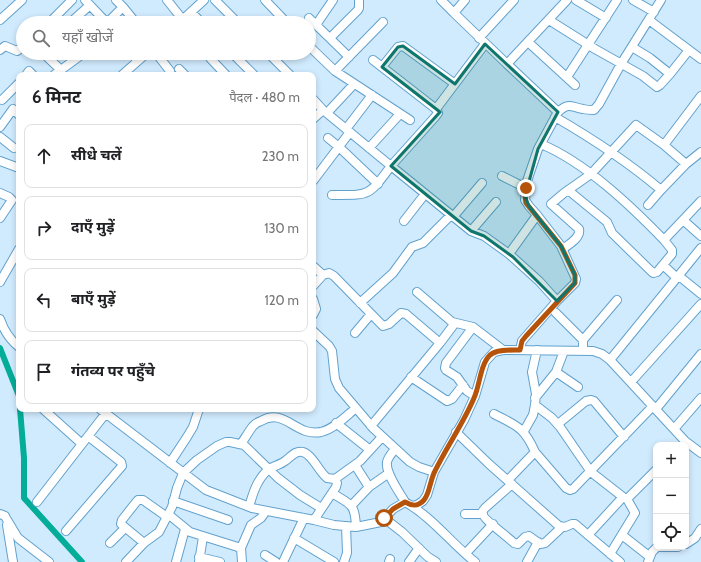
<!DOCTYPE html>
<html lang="hi">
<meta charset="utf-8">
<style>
body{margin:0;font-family:Cabin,"Noto Sans Devanagari",sans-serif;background:#f6f6f6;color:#202124}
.controls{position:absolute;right:12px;bottom:12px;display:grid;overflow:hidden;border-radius:8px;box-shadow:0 2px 6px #0003}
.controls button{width:36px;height:36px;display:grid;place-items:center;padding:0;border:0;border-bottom:1px solid #e0e0e0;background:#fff;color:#202124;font:20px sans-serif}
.stop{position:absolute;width:12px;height:12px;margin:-9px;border:3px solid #b45309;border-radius:50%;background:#fff}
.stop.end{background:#b45309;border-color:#fff;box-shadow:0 1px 4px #0008}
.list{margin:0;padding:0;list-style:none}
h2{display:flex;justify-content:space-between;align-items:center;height:52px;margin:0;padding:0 16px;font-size:17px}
h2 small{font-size:13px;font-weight:400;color:#757577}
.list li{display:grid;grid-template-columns:26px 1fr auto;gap:12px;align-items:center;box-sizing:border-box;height:64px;margin:0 8px 8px;padding:0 8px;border:1px solid #e0e0e0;border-radius:8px}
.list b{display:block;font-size:15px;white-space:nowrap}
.list em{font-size:13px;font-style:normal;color:#757577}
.icon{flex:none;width:22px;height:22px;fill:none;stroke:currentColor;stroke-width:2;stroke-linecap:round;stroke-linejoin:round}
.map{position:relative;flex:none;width:701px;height:562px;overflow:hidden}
.search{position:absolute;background:#fff;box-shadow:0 2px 6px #0003;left:16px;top:16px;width:300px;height:44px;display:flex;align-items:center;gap:10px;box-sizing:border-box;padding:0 14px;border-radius:22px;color:#757577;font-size:15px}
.panel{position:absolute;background:#fff;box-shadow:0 2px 6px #0003;left:16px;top:72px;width:300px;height:340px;border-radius:8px}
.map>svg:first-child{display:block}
</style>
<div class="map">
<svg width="701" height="562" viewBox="0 0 701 562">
<rect width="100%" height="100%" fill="#d1ebfe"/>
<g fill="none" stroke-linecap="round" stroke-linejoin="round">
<!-- canal -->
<path stroke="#03ad98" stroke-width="6" d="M0 348 19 396
M20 409 24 458V498L82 562"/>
<defs>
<path id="minor" d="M85 0 107 23 123 7 116 0
M167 0 183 20
M215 0 238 23
M265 0 287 23
M441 0 454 13
M465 0 454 13 507 64 567 0
M576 0 606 18
M633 0 654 12
M123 7 136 23
M191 12 202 23
M309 18 349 57
M0 20 22 0
M549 20 595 49 643 76 657 87 660 85 670 74
M649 20 701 59
M49 23 72 0
M70 23 90 5
M179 23 204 0
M316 25 333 0
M330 38 358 10 359 8V0
M479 38 514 0
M528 42 575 85
M309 46 335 71 410 120
M632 47 650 58 670 74 689 50
M0 50 5 46 17 51 23 47
M43 53 61 70
M131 53 138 61
M156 53 170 71
M232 53 254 75
M268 53 290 75
M210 58 226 75
M373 60 436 109
M507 64 558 112
M382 67 398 47 403 46 455 84
M179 69 185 75
M335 71 383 22
M26 75 29 71 33 75
M54 75 84 53
M122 75 147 53
M567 77 617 0
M313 99 323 110 391 166 435 117 438 113 436 109 485 44
M2 100 19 83
M327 113 354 84
M555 117C593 139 628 162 661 190L686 164 701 152
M313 119 323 110
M0 127 13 109 19 115
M346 129 372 95
M0 137 14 148
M328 138 339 147 378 184
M541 144C586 163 630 205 664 240L701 201
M369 148 400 114
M0 161 19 168
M686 164 664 145 701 96
M502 176 526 188
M313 181 350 132
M568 190 607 222 612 233 653 273 657 272 672 254V250L664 240
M0 193 9 197 12 200 0 218
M332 195C370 195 368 197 391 166L471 231 484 236 509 254
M648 205 661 190
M537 215 561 246 576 279 575 283 557 301
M453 217 482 183
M683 220 701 236
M404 221 425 194
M471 231 496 202
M563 249C569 244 581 238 579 229L551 204 564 193 591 174 636 125 664 145
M663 265 677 278
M313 266 323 275
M679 276 701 294
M0 282 19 249
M313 286 323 275 329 273 334 276 383 326 389 324 401 313 406 314 440 343 455 323
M417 292 452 322 473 327 503 350
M313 299 316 309 313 315
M360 303 393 273 412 247 423 243 451 215
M556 313 583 340
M0 319C4 331 9 339 19 347
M473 327 446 363 445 368 446 370 457 377 467 391 475 396
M313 331 329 346 332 351 335 379 339 388 373 428 410 462 419 467 434 472
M355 333 371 314
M520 350 522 341 557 301 539 281 509 254 537 215 529 206 525 200 527 181 538 149 558 112C569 102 571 107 583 109 587 110 591 110 594 110L599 104 621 64 661 0
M583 351V340L617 300
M610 360 701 248
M556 372 578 387
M411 377 447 401 452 399 463 385
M631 382 701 304
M535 398 556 372 564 351
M535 405 552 418 560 427 591 472 623 497 627 499 656 470
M43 409 82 444
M100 409 206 490 252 508 314 520 334 525 356 527 381 522 393 509 405 502C431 516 452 544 475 562
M656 409 701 354
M494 414C517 426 524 427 535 452
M336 423 370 450
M558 424 586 401 591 400 594 401 624 437
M371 426 440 343
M674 429 701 398
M524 431 533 415 535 405 536 394 532 372 537 350
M456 432 489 464 559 526 565 527 572 524H575L620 562
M241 444C245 438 249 431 253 426 255 424 258 422 261 421 285 407 295 437 321 432 334 429 346 416 356 408
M395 449C392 453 388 457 387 462 385 473 400 493 405 502
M170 463 187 437 193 427 199 409
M355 465 369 487
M508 480 535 452 566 488 570 490 573 489 653 406
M512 484 485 508C483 510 482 511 483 514 483 519 509 538 514 543L518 544 525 537 529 536 540 544 545 543 562 527
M332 493C351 505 355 503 356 527
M173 501 228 520
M37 502 106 413
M351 506 369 487 389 473
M412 506 417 505 423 501 427 495 434 472 464 420 475 396 485 362 494 352 503 350 593 351 602 354 610 360 685 441 701 453
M249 507C253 493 257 479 269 469 273 466 280 465 285 461 291 457 295 450 303 452 312 455 318 469 324 475L327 478 335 479 360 461 382 437
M0 514 5 516 6 518 18 538 49 562
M168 514 190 532 241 548 251 525 261 518 266 511
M465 514H483
M384 518 402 532 428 557 436 562
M314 520 336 487 337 483 335 479
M7 525 13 562
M66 531 122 466 121 462 88 436
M588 535 623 497
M622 535 650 557
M294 538 334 562
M110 543 125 528
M144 543 121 524 122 520 137 501 138 500H143L167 517
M686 544 695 538 701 529
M241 548 242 562
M466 553 493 524
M610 554 635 513 627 499
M265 555 276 562
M199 557 220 562
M126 562 144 543 159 532 172 507 177 488 183 473 197 460 217 446 226 442H230L244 445 278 478 300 495 321 508
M176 562 185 529
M199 562 203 537
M283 562 304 518
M344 562 347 553 346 526
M389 562 390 559
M409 562 419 548
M527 562 538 542
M648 562 652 552 657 547H678"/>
</defs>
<!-- minor casing -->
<use href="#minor" stroke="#61a1cd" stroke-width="10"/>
<!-- minor -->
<use href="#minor" stroke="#fff" stroke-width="8"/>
</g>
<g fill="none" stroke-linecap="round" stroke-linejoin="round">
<!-- route -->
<path stroke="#b45309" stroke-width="5" d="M384 518 393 509 405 502C412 506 418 507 424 500 430 493 430 480 435 471 447 446 463 424 474 398 480 385 480 365 490 355 497 349 511 350 520 350L522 341 526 336 575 283V275L561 246 526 203 525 196 526 188"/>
</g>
<!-- marked area -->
<path fill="#0f766e" fill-opacity="0.2" stroke="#0f766e" stroke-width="3" stroke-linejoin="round" d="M485 44 558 112 538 149 525 196 529 206 561 246 575 275V283L557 301 513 257 484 236 471 231 391 166 440 112 382 67 398 47 403 46 455 84Z"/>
</svg>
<div class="controls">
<button>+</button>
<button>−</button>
<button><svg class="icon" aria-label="locate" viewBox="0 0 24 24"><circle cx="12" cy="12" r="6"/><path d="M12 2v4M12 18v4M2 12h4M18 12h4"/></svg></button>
</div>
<div class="stop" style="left:384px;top:518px"></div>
<div class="stop end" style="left:526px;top:188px"></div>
<div class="search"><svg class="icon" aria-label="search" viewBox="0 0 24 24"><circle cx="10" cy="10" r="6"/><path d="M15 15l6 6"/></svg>यहाँ खोजें</div>
<section class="panel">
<h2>6 मिनट<small>पैदल · 480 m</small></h2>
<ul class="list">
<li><svg class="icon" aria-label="ahead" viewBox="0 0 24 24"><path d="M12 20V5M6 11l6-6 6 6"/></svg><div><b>सीधे चलें</b></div><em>230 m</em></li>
<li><svg class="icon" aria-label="right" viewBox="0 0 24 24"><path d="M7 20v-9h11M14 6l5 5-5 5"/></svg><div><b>दाएँ मुड़ें</b></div><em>130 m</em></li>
<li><svg class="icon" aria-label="left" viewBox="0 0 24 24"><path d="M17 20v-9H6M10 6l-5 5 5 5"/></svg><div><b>बाएँ मुड़ें</b></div><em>120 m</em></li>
<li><svg class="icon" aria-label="arrive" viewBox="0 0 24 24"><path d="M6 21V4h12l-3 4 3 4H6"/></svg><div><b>गंतव्य पर पहुँचे</b></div></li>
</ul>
</section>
</div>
